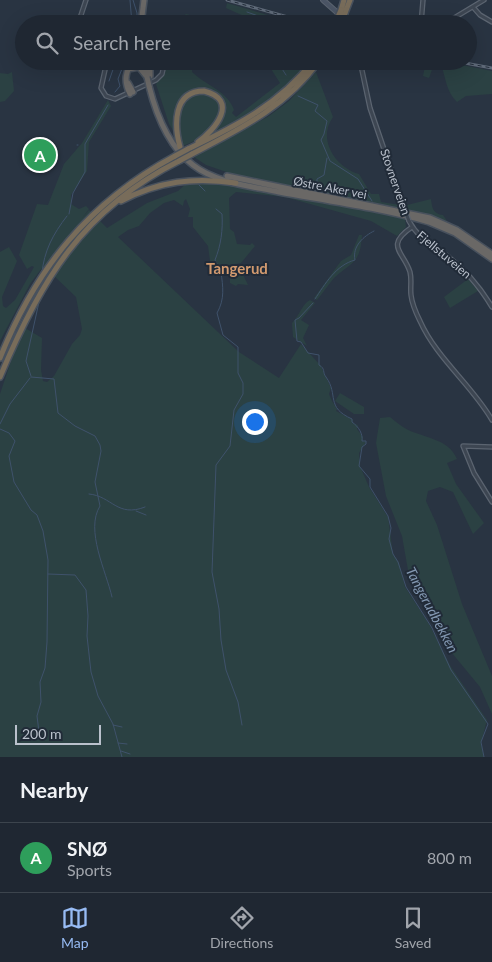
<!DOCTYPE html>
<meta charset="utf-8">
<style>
body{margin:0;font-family:Lato,sans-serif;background:#2c333e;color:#f1f3f6}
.scale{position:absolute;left:15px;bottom:12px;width:86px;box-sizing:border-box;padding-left:5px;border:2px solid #bac1cc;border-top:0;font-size:14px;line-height:18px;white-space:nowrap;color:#bac1cc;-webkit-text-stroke:4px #212b38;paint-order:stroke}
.you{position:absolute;left:254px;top:421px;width:18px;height:18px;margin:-12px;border:4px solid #fff;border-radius:50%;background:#1a73e8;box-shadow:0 0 0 8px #1a73e833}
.badge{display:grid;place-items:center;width:32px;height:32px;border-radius:50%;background:#97bbf4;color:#fff;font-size:16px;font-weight:700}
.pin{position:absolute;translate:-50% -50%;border:2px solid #fff;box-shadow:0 1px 5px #0006}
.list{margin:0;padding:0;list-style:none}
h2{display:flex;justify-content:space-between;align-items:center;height:65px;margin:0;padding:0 20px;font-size:21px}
h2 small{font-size:16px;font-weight:400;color:#a1a5ac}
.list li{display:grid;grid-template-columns:32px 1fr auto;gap:15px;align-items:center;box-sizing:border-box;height:70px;padding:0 20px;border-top:1px solid #3c444d}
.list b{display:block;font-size:19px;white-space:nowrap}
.list p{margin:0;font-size:16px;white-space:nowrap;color:#a1a5ac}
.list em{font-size:16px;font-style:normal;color:#a1a5ac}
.icon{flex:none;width:28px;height:28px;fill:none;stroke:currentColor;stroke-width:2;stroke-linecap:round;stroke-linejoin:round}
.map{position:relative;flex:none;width:492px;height:757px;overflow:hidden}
.search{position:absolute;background:#1f2732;box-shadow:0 5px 20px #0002;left:15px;right:15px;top:15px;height:55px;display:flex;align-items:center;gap:12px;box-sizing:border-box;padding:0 18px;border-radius:28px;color:#a1a5ac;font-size:19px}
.sheet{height:135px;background:#1f2732}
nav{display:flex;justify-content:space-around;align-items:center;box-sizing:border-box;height:70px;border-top:1px solid #3c444d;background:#1f2732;font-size:14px;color:#a1a5ac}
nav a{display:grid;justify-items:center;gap:2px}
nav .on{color:#97bbf4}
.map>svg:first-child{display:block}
</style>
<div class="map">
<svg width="492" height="757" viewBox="0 0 492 757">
<rect width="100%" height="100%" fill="#293442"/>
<!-- green -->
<path fill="#2b4143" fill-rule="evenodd" d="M227 3 288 21 287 24H255V21L226 8Z
M186 14 198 17 204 24H161L171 17 178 20Z
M167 61H193L192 72C205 85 228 91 234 110L232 113 236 117 280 83 266 61H288L293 68 301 61H308C279 104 229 126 183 146L169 124 156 84 165 73Z
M426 61H442L492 71V94L466 96 457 102C446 92 446 78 441 65L434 64 429 78 423 76Z
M12 72 14 91 5 101 0 102V73L8 74Z
M316 72 333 117C317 139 335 167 359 174L371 194H379L381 202 400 205 401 209 244 178 206 165 194 157 269 116 289 101Z
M108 100 111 106 89 142 87 171 71 195V204L79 209 86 206 89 209 82 218 89 210 107 228 147 203 178 191 188 182 234 185 405 218 406 227 397 236 371 221 285 197 236 192 229 198 230 229 234 232 237 244 250 245 252 243 255 246 241 263 211 268 208 246 193 227V217H188L190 209 186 199 184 201 183 206 174 200 164 203 150 213 139 226 128 230 118 237 239 352 279 378 301 344 321 366 331 388 329 394 332 401 337 409 336 411 353 420 352 423 358 425 357 429 363 437 362 441 366 442 359 453 360 466 369 487 388 517 393 554 399 562 405 587 429 624 451 667 487 720 481 743 484 757H0V394L42 268 30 284 0 341V252L9 247 17 261 2 297 3 306 6 308 15 300 34 267 32 266 27 269 19 255 37 204 48 205 64 164 82 143ZM53 275 76 297 82 329 80 335 72 344 54 376 47 382 43 381 41 370 42 338 25 328Z
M431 199C432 208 433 214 443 215L447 221 408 210 407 205Z
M359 235H362C360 265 352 261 334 278 328 285 323 293 317 300L314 298 341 261 351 255Z
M240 268 248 285 238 284 236 286 230 283V275L215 272Z
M468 279 478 291 450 308 444 297Z
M310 300 315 303 301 320 309 325 303 338 307 346 293 337 292 323C300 315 302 304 310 300Z
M340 393 364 407V414H354L335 401Z
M390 417C394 420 398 424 403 427 420 438 448 437 457 459L447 463 456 484 484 523 473 534 453 492 440 487 428 491 426 501 437 525 462 604 492 676V714L480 687 447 647 425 596 409 576 402 536 386 496 376 443 380 418Z"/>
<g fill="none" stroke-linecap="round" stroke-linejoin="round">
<!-- stream -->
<path stroke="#3f526b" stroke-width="1" d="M130 0 132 24
M133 0 137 13V24
M247 12 261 17 267 24
M263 17 284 23
M277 61 286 75
M109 81 116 61
M115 92 120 86 118 79 125 61
M298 96 318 105 315 111 327 121 324 134 321 140 330 161 358 179 372 201
M77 145H78
M199 185 205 191
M317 187V179L324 175 327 158
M216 209 222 214C223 230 221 245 215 260L217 264
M69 214 73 193 85 172V144L108 105
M221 272C223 287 225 299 217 313L223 335 238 347V373L243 383V394L234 410 230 446 216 465 212 572 219 609 221 640 226 670 238 702 242 725
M42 273C44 251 53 234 67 216
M40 291 41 282
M315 299C325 284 336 265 355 260 352 246 364 236 374 231
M313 303 299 318 295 320 297 341 301 342 308 353 319 355V365C326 369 322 372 326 377 339 395 325 407 352 419V422C359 427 363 434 362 441H366V444L362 447 359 466 370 479V487L388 516 391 528 389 539 393 554 398 562 406 587 432 628 451 670 488 724 481 742 484 757
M31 376 26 361 39 302
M31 377 54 379 58 413 75 426 95 436 100 445 101 451 95 482 100 506C85 530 106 571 112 597
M0 424 10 404 30 378
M0 429 9 433 15 441 9 456 14 482 31 510 37 515 43 531 48 560 47 642 45 668 40 682 41 702 37 716 39 732
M89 494C112 496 117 518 145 507
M136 511 146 515
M48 574 75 575 86 590 88 616 87 636 91 672 98 696 113 724 122 757
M113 725 122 727
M118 743 127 744
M121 751 130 754"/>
<defs>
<path id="tertiary" d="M473 7 480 15 492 22
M78 24 86 0
M421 24 423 0
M444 24 484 0
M107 61 101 88 106 96 115 99 156 80 162 74 165 61
M360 61 370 108 404 208
M409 221C418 238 431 244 446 255 465 269 480 287 492 307
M412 227C384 246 404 252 410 272 412 280 410 287 411 295 412 304 416 313 420 321 437 359 471 384 492 420
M492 447 463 446 474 473 492 502"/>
<path id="secondary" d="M323 0 340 15 354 24"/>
<path id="trunk" d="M141 24 144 0
M144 61 146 74
M128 69 139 67 147 77
M150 76V67L155 61
M128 83 133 92
M149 86C156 114 169 147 193 165 216 183 251 186 279 192 329 201 380 208 429 222L455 233 492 259
M130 94C124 82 124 69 136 61
M227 176 430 218 457 230 492 254"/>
<path id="motorway" d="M341 10 344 0
M345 13 350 0
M180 147C174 125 173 91 204 91 240 100 215 130 198 142
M188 149C236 126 280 104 313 61
M192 154C240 129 286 107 319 61
M121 201C159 181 194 177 236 183
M0 358C36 268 89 202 175 156
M0 377C40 281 83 209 179 161"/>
</defs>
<!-- tertiary casing -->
<use href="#tertiary" stroke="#5b6470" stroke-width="5.5"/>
<!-- secondary casing -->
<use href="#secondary" stroke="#5b6470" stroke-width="6"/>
<!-- trunk casing -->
<use href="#trunk" stroke="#48515d" stroke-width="8"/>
<!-- motorway casing -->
<use href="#motorway" stroke="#48515d" stroke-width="8"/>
<!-- tertiary -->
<use href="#tertiary" stroke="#3d4652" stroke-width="3"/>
<!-- secondary -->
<use href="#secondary" stroke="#4b5565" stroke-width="4"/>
<!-- trunk -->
<use href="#trunk" stroke="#6a6866" stroke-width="5"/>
<!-- motorway -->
<use href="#motorway" stroke="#786c5a" stroke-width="5"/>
<defs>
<path id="rail" d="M227 0 313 24
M307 18 327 24
M454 61 492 68"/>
</defs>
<!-- rail casing -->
<use href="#rail" stroke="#5f6a79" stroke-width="3"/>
<!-- rail -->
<use href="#rail" stroke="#212b38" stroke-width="1" stroke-dasharray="4" stroke-linecap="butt"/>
<defs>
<path id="tertiary-bridge" d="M404 208 409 221"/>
<path id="trunk-bridge" d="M147 77 149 86"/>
<path id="motorway-bridge" d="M335 24 341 10
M341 24 345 13
M175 156 188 149
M179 161 192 154"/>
</defs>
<!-- tertiary-bridge casing -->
<use href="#tertiary-bridge" stroke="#5b6470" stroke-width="5.5" stroke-linecap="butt"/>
<!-- trunk-bridge casing -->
<use href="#trunk-bridge" stroke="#48515d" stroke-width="8" stroke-linecap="butt"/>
<!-- motorway-bridge casing -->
<use href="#motorway-bridge" stroke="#48515d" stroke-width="8" stroke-linecap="butt"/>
<!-- tertiary-bridge -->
<use href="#tertiary-bridge" stroke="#3d4652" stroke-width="3"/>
<!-- trunk-bridge -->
<use href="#trunk-bridge" stroke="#6a6866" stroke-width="5"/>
<!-- motorway-bridge -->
<use href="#motorway-bridge" stroke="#786c5a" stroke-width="5"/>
</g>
<g text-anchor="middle" stroke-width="4" stroke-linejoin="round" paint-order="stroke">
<!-- street labels -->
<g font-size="12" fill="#bac1cc" stroke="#212b38">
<text transform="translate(395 182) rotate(71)" y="4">Stovnerveien</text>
<text transform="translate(330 188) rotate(11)" y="4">Østre Aker vei</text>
<text transform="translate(444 255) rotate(40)" y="4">Fjellstuveien</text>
</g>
<!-- water labels -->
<g font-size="14" font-style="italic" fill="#8398b2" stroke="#212b38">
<text transform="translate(432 610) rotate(62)" y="5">Tangerudbekken</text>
</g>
<!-- quarter labels -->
<g font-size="15" font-weight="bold" fill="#d29a6f" stroke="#212b38">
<text x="237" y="274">Tangerud</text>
</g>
</g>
</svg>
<div class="scale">200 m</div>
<div class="you"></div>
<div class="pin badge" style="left:40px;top:155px;background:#2e9e5b">A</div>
<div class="search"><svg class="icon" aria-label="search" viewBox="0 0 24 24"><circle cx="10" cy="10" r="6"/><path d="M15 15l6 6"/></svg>Search here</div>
</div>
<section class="sheet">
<h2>Nearby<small></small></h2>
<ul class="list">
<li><span class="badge" style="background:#2e9e5b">A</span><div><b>SNØ</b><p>Sports</p></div><em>800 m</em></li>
</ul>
</section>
<nav>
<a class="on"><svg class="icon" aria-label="map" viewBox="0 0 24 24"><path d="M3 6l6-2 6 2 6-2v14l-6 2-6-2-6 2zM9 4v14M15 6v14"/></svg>Map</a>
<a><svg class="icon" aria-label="directions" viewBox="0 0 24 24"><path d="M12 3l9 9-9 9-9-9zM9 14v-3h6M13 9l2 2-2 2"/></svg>Directions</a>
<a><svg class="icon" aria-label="saved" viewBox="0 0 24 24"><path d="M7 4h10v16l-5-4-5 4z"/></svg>Saved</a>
</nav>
